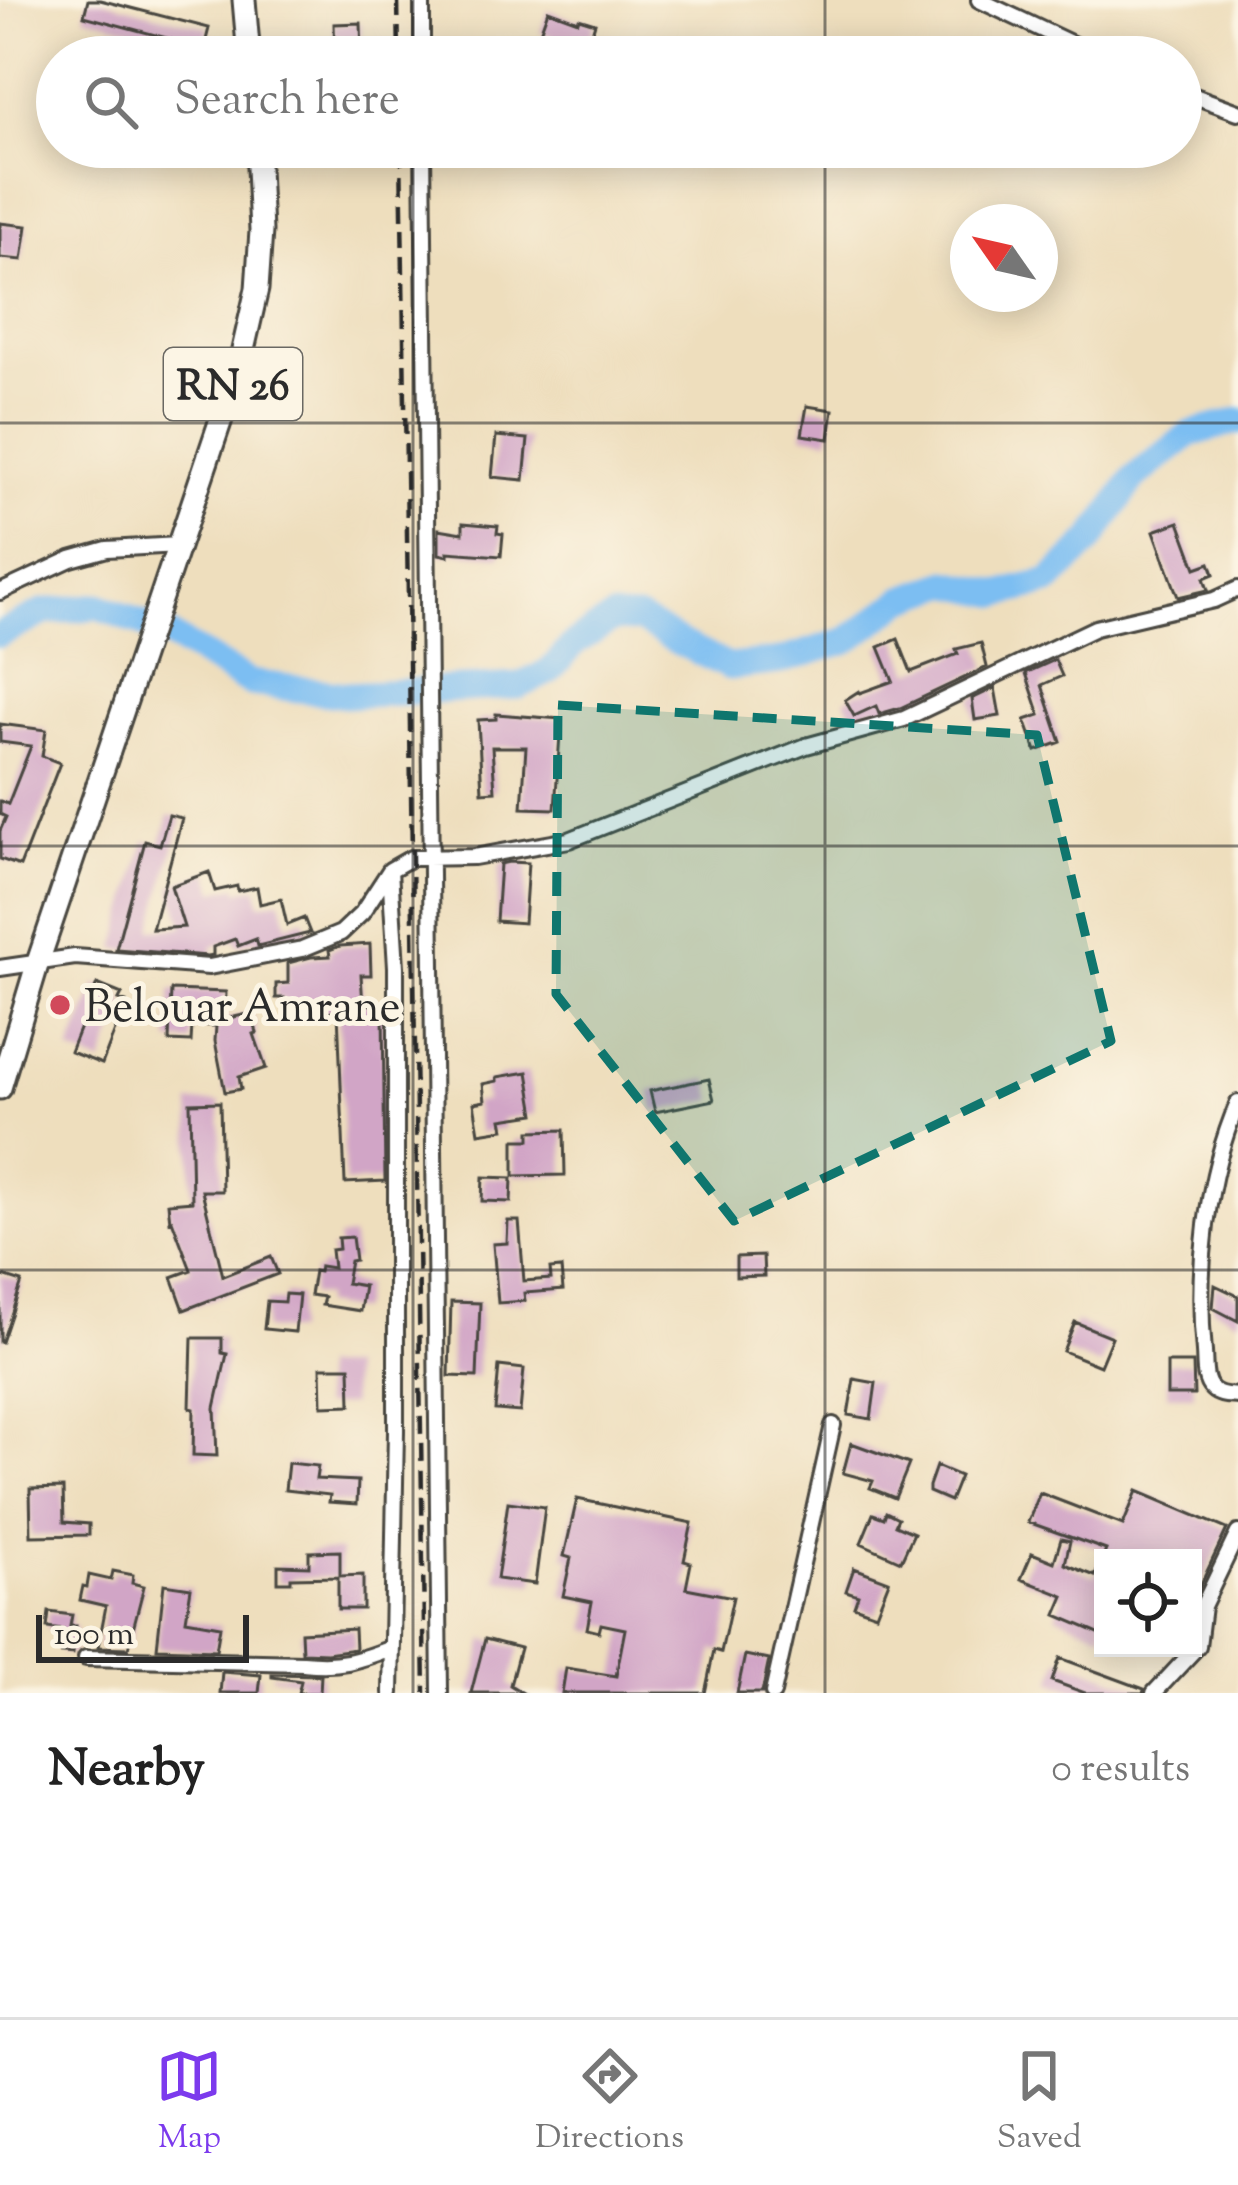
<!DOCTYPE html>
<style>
body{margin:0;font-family:"Sorts Mill Goudy",serif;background:#f2f2f2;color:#222}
.controls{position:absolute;right:36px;bottom:36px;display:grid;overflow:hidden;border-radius:0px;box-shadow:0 6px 30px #0003}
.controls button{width:108px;height:108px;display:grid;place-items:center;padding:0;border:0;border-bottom:3px solid #e0e0e0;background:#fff;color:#222;font:60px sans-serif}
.compass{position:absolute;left:950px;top:204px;width:108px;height:108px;border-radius:50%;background:#fff;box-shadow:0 6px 30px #0003;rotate:304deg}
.scale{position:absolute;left:36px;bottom:30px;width:213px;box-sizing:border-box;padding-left:12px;border:6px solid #2b2b2b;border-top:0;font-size:33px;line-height:42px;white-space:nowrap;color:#2b2b2b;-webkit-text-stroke:9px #fcf5e5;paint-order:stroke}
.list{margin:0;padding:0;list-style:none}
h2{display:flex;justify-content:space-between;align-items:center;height:156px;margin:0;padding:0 48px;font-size:51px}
h2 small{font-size:39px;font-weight:400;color:#767676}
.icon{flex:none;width:66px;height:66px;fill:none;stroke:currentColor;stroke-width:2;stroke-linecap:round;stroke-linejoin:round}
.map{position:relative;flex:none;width:1238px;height:1693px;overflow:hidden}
.search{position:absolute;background:#fff;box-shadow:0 6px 30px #0003;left:36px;right:36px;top:36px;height:132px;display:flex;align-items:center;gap:30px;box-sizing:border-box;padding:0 42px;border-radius:66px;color:#767676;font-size:45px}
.sheet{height:324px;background:#fff}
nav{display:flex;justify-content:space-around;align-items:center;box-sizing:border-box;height:168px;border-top:3px solid #e0e0e0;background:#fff;font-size:33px;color:#767676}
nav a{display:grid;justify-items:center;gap:6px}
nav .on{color:#7c3aed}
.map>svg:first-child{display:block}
</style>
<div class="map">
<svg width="1238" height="1693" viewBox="0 0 1238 1693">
<rect width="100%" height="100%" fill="#fcf5e5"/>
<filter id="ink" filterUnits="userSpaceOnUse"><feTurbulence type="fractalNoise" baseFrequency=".00833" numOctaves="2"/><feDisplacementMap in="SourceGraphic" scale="24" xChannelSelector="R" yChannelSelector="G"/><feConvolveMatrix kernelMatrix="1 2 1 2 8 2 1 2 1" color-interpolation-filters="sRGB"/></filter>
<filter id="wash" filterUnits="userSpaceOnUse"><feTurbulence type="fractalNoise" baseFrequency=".004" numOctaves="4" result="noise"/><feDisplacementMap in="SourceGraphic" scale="48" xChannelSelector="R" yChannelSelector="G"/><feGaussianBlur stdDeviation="2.7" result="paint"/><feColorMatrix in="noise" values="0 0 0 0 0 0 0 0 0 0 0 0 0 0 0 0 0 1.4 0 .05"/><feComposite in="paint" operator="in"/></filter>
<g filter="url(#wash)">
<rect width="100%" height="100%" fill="#eedebd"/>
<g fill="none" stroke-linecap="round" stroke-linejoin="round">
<!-- river -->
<path stroke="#7cbef2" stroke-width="27" d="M0 634 45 612 99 606 164 633 250 683 346 695 519 686 550 671 576 642 613 619 640 620 680 643 729 667 781 661 848 640 904 599 948 583 999 594 1050 582 1092 540 1134 478 1190 434 1238 421"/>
</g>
<g id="blocks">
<!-- building -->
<path fill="#d1a5c6" d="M88 0H100L209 28 204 48 84 16Z
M548 10 578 21 579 18 595 23 587 49 540 32Z
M361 23 362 57H335L334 24Z
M0 223 27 226 22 260 0 258Z
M807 406 833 410 829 439 802 435Z
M496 436 528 439 524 480 492 477Z
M1179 522 1196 568 1210 563 1214 574 1204 578 1208 590 1178 597 1154 531Z
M463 523 498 526 497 533 503 534 501 556 448 552V556L439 554V529L463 533Z
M898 639 911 672 958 654 956 649 981 643 987 667 900 708 879 714 876 706 854 716 845 700 859 691 860 693 893 681 879 647Z
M1055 660 1062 676 1042 685 1061 742 1036 751 1025 720 1040 715 1026 673Z
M995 688 1000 716 975 720 972 699Z
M496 714 561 719 555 809 522 808 526 747H492L495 791 482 792 478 720 496 719Z
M0 724 46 730 42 756 60 763 20 866 0 859V831L6 817 0 814V801L8 804 31 746 0 742Z
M169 815 182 818 152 929 184 927 171 886 209 872 215 891 237 886 238 891 257 887 260 904 281 899 287 925 304 918 310 933 258 946 256 939 238 946 235 939 213 947V955L208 956 116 949 145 841 160 845Z
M509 862 528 863 524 923 496 921 500 864Z
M370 944 371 975H361L363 1005 381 1004 383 1009 385 1181 345 1183 338 1011 285 1014 284 998H276V984L288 983V963L311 957 330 956 329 950 340 946Z
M97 984 122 994 119 1000 126 1002 102 1064 70 1052Z
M171 990 226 992 225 1019 252 1013 257 1033 254 1034 266 1068 239 1077 241 1089 225 1092 215 1041 216 1026 192 1025 191 1042 169 1041Z
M528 1072 535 1114 502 1119 504 1129 479 1133 474 1103 485 1101 483 1084 497 1081V1077Z
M709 1079 714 1100 655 1112 650 1091Z
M220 1102 222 1191H202L223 1276 271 1257 278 1274 184 1310 172 1277 191 1270 172 1220 170 1221 168 1203 192 1201 190 1103Z
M564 1130 565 1175 514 1176V1140H530V1131Z
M483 1177 512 1178 511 1202 482 1201Z
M508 1221H519L524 1281 551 1279 550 1269 561 1268 563 1290 524 1293 525 1301 498 1303 493 1244 507 1243Z
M352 1237 355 1260 350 1261 346 1283 364 1286 360 1311 322 1305 324 1297 310 1295 314 1271 319 1272 320 1266 333 1268 331 1250 339 1249 338 1238Z
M763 1256 764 1276 736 1277V1257Z
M0 1275 22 1282 2 1342H0Z
M1215 1285 1238 1296V1321L1213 1308Z
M285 1294 299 1295 295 1332 264 1329 267 1301 284 1302Z
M451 1302 480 1303 477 1377 449 1376Z
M1075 1322 1112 1337 1100 1366 1063 1351Z
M192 1338H222V1353L227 1354 215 1408 217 1456 193 1455 194 1409 190 1408Z
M1167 1363H1193L1194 1395H1167Z
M499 1366 524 1369 520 1412 495 1410Z
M321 1367H350L351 1405 322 1406Z
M854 1379 876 1383 871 1419 848 1415Z
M851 1443 909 1464 895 1498 870 1488 873 1481 843 1473Z
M288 1463 318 1466 316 1479 358 1481 357 1504 329 1502 330 1495 285 1490Z
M936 1466 960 1476 950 1501 929 1492V1486Z
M63 1488 64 1522 89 1524V1535L31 1536 30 1489Z
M1137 1491 1227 1529 1193 1601V1558H1103V1635L1056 1615 1064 1596 1021 1579 1032 1553 1054 1562 1061 1539 1070 1541 1065 1564 1095 1576 1106 1550 1028 1522 1040 1493 1123 1525Z
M577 1499 692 1523 684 1561 691 1563 686 1588 733 1597 721 1652 714 1650 705 1693H562L566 1668 616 1676 625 1629 601 1624 599 1632 587 1629 592 1602 563 1596 571 1558 564 1556Z
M508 1502 545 1507 535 1584 497 1579Z
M886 1512 898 1518 895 1525 914 1533 901 1561 861 1543 873 1514 884 1518Z
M340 1551V1576L363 1575V1609H338V1577L291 1578V1582H278V1565L309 1566V1552Z
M854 1568 889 1581 876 1614 854 1606 858 1595 846 1591Z
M113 1571 133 1575 132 1583 144 1586 128 1648 98 1647 106 1606 80 1600 83 1586 87 1587 89 1575 111 1580Z
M164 1584 191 1588 186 1620 220 1626 216 1650 157 1648Z
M49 1612 72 1615 70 1626H76L73 1654 61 1653 63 1630 47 1628Z
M354 1629 355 1649 327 1653 302 1652 301 1632Z
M485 1639 520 1648 510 1685 523 1693H471Z
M745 1655 769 1660 762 1693H737Z
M1060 1658 1144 1689 1143 1693H1085L1052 1681Z
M222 1672 261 1675 259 1693H220Z
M272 1674 321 1675 320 1693H298L301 1681 272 1677Z"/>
</g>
</g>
<g filter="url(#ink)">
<use href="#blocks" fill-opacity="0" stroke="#484641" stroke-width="3"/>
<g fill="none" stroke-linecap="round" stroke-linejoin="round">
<defs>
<path id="street" d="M422 0V57
M979 0 1100 57
M1181 91 1238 112
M423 147 440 1693
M0 592 71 559 107 549 179 545
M390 870 396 967V1431L391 1693
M0 968 75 957 209 967 302 949 341 933 362 913 390 870 411 858 474 857 569 840 806 746 904 719 1095 628 1214 600 1238 589
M1238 1103C1206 1176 1196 1273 1204 1352 1205 1364 1203 1380 1212 1389 1219 1396 1229 1395 1238 1396
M86 1658 303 1663C340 1667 357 1661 391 1648
M773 1693 833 1425
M1154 1693 1198 1646 1203 1606 1238 1533"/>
<path id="primary" d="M244 0 249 57
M0 1088 37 965 240 363 257 289 261 231 257 147"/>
</defs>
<!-- street casing -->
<use href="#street" stroke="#484641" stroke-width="20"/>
<!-- primary casing -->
<use href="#primary" stroke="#484641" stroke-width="27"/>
<!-- street -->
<use href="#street" stroke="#fff" stroke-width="14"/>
<!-- primary -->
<use href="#primary" stroke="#fff" stroke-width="21"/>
<!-- rail -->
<path stroke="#2b2b2b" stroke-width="4.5" stroke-dasharray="18 9" stroke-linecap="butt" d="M398 0 399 57
M401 147 425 1693"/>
</g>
</g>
<!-- marked area -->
<path fill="#0f766e" fill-opacity="0.2" stroke="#0f766e" stroke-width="9" stroke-dasharray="24 15" stroke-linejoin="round" d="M558 705 1037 735 1111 1041 734 1221 556 994Z"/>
<!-- grid -->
<path fill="none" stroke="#2b2b2b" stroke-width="3" stroke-opacity="0.55" d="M413 0V57M825 0V57M413 147V1693M825 147V1693M0 423H1238M0 846H1238M0 1270H1238"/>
<!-- markers -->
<circle fill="#d1495b" stroke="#fcf5e5" stroke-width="4.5" cx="60" cy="1005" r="12"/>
<g text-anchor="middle" stroke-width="10" stroke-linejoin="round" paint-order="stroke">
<!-- shield labels -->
<rect fill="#fcf5e5" stroke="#6a6863" stroke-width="3" x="164" y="348" width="138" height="72" rx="9"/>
<g font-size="42" font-weight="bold" fill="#2b2b2b">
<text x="233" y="399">RN 26</text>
</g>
<!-- poi labels -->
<g font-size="45" fill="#2b2b2b" stroke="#fcf5e5" text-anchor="start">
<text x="84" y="1021">Belouar Amrane</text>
</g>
</g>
</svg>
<div class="controls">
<button><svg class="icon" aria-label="locate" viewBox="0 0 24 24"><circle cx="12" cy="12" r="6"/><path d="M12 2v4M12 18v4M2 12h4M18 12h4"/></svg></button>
</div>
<svg class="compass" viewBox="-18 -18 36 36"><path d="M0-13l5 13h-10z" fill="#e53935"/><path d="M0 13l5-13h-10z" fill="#767676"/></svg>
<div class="scale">100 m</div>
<div class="search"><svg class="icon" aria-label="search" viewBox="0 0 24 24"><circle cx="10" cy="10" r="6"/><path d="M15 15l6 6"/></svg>Search here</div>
</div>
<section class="sheet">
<h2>Nearby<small>0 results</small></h2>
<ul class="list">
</ul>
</section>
<nav>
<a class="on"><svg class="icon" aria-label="map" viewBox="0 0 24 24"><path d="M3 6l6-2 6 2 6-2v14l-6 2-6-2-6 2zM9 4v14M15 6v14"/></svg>Map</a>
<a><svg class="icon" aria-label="directions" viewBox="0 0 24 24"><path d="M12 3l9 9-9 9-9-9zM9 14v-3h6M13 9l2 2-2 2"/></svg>Directions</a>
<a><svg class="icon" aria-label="saved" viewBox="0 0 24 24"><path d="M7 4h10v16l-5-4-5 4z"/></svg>Saved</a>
</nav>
